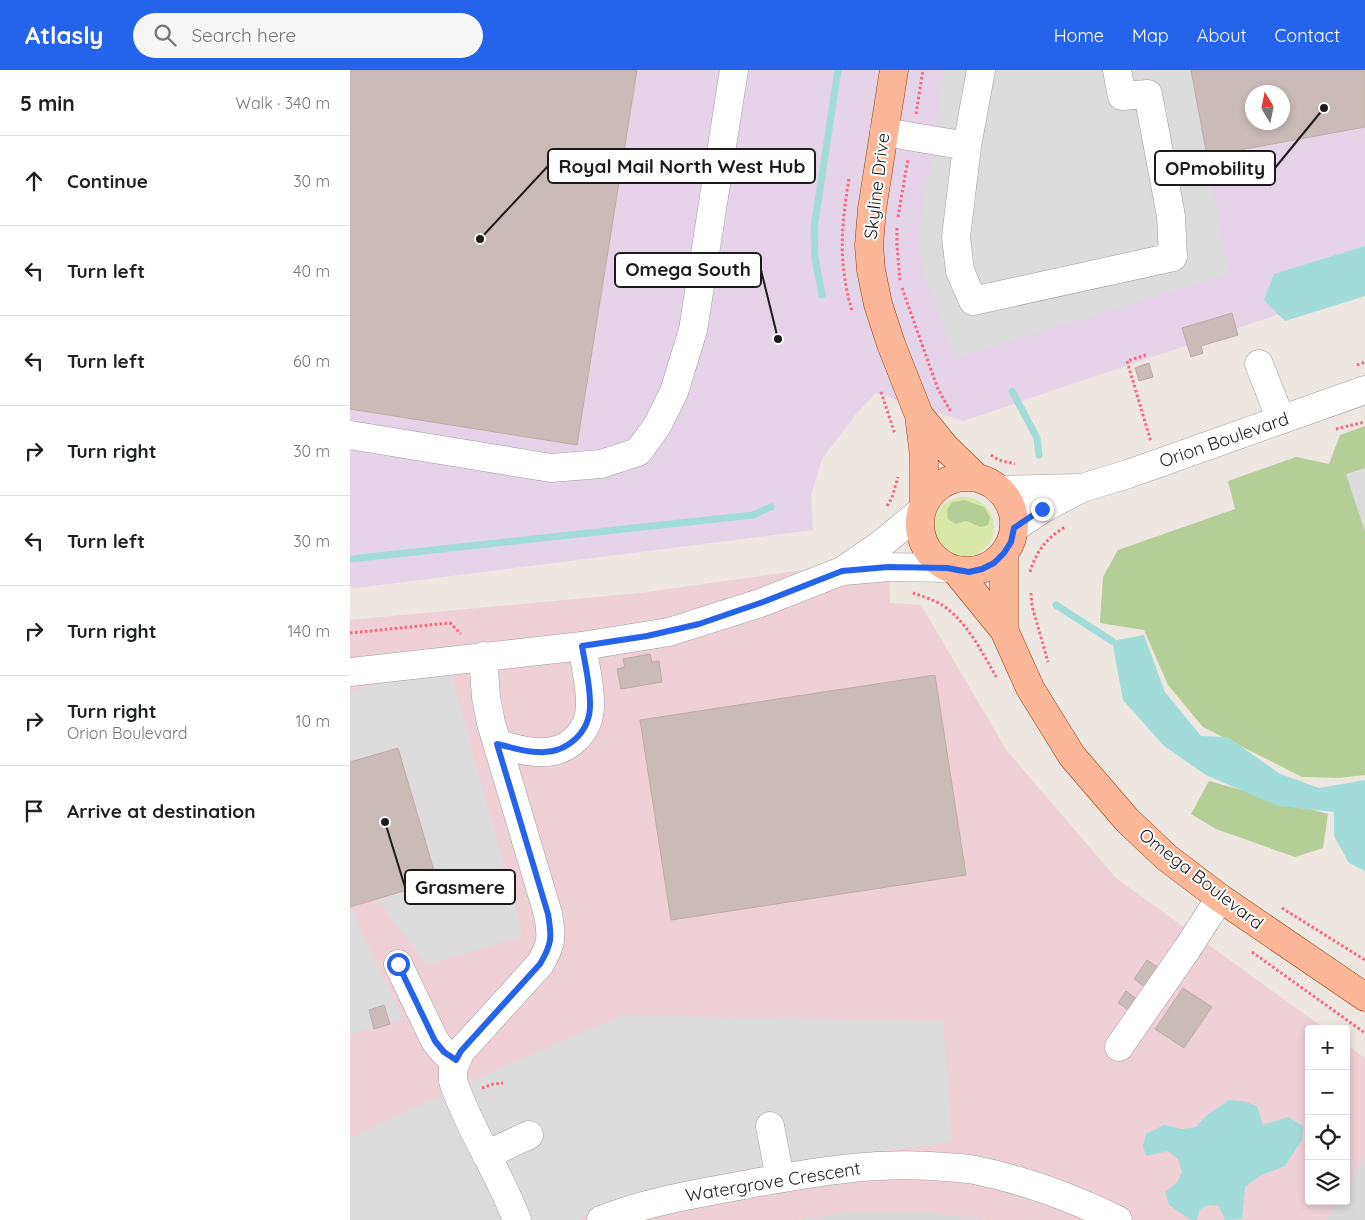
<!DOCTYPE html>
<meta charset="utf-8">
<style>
body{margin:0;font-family:Quicksand,sans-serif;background:#f6f6f6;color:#202124}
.controls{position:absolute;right:15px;bottom:15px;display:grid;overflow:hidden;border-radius:5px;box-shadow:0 2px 8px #0003}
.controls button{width:45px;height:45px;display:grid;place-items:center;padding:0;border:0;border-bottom:1px solid #e0e0e0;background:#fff;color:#202124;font:25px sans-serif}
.compass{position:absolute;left:895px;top:15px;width:45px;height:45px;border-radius:50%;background:#fff;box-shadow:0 2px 8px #0003;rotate:350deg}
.stop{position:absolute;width:15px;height:15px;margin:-11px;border:4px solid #2563eb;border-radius:50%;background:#fff}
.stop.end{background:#2563eb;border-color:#fff;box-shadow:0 1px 5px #0008}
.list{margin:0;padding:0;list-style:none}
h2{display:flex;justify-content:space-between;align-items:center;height:65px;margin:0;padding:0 20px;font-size:21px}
h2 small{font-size:16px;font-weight:400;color:#757577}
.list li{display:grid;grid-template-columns:32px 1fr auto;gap:15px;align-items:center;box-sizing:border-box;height:90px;padding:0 20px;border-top:1px solid #e0e0e0}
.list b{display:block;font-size:19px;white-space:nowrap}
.list p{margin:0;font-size:16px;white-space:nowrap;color:#757577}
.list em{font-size:16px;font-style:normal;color:#757577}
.icon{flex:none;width:28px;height:28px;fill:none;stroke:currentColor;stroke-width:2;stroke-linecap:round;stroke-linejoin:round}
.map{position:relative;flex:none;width:1015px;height:1150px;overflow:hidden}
header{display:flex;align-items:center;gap:30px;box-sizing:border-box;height:70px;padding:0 25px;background:#2563eb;color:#fff}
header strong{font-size:24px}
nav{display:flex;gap:28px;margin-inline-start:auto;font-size:18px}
.search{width:350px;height:45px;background:#f6f6f6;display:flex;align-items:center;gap:12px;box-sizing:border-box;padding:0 18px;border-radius:28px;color:#757577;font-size:19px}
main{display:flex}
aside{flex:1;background:#fff}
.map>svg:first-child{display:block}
</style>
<header>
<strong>Atlasly</strong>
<div class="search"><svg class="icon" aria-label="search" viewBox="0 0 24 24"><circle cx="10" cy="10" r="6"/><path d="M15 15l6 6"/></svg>Search here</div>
<nav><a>Home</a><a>Map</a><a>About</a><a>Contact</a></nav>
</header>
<main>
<aside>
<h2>5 min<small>Walk · 340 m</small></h2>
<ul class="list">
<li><svg class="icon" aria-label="ahead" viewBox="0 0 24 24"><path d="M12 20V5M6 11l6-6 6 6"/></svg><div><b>Continue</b></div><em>30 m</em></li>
<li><svg class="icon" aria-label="left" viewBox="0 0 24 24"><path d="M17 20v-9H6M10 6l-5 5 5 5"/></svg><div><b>Turn left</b></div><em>40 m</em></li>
<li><svg class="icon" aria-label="left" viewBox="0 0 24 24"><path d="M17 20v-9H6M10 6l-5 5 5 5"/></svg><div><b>Turn left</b></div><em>60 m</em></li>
<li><svg class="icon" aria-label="right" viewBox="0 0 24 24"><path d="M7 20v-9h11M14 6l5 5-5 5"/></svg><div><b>Turn right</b></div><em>30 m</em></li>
<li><svg class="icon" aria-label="left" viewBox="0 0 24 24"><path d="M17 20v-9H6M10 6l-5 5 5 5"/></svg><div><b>Turn left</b></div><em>30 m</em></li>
<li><svg class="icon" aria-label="right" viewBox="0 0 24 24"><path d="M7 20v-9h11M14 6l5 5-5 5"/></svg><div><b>Turn right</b></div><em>140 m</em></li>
<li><svg class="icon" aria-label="right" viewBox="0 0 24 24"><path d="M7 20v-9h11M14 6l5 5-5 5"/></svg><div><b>Turn right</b><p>Orion Boulevard</p></div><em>10 m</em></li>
<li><svg class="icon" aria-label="arrive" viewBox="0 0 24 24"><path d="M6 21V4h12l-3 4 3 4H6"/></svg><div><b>Arrive at destination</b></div></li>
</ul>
</aside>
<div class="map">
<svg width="1015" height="1150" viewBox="0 0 1015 1150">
<rect width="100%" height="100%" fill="#ede6e1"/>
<!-- residential -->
<path fill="#dad9d9" d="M1015 1087V1150H976L987 1131H996V1117Z
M505 1141H572L637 1150H448Z"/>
<!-- commercial -->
<path fill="#efd0d7" d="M501 480 539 497 540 533 571 535 657 681 766 808 975 959H959V1131H987L976 1150H637L572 1141H505L448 1150H0V550L290 523 452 500 473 495Z
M996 974 1015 988V1087L996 1117Z"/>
<!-- industrial -->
<path fill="#e5d3e7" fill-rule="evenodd" d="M0 0H1015V215L613 351 526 323 506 344 472 389 461 425 463 460 14 517 0 518ZM902 22H932V52H902Z"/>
<!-- grass -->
<path fill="#d8e8a6" d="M584 457a30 30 0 1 1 60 0a30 30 0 1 1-60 0Z"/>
<!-- forest -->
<path fill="#b5cd96" d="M1015 356V705L989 708 952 707 853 657 818 615 794 560 750 553 753 507 768 480 885 439 878 411 946 387 979 394 990 365Z
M614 430 634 437 640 447 638 455 631 457 616 451 606 454 598 449 597 440 602 432Z
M859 711 978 744 973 778 945 787 866 759 841 744Z"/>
<!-- parking -->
<path fill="#dcdcdc" d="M595 0H790V2L801 0H841L878 204 605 288 572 197 568 166Z
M1015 398V462L996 404Z
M98 592 173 866 77 895 27 829 87 811 49 678 0 692V622Z
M0 837 53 949 0 965Z
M273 945 593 951 602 1072 407 1097 297 1119 227 1150H0V1068L148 999Z"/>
<!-- water -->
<path fill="#a1dcd9" d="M1015 176V226L935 251 914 230 924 204Z
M794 565 815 622 851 666 878 667 930 704 969 718 1015 710V801L999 793 984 766V742L928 736 856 705 814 676 773 630 762 571Z
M879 1030 893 1031 907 1036 913 1055 938 1047 953 1056 952 1070 935 1096 911 1105 895 1117 892 1149 875 1150 869 1136 859 1135 850 1139 847 1150H841L819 1135 815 1122 827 1112 832 1102 828 1089 818 1081 796 1086 793 1076 796 1064 814 1055 832 1059 846 1057 856 1046Z"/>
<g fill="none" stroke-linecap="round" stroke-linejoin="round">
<!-- stream -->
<path stroke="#a1dcd9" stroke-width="7" d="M472 225 465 188 464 158 488 0
M662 321 687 368 689 385
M0 489 403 445 421 437
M706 535 762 571"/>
</g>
<!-- building -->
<path fill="#c9bbb8" stroke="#bfa9a4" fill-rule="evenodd" d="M0 0H287L227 375 0 339Z
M841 0H1015V57L857 86ZM902 22H932V52H902Z
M882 243 888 265 851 276 853 283 841 287 832 258Z
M799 293 803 307 789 311 785 298Z
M300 584 302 592 309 591 312 612 271 619 267 599 275 597 273 589Z
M585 605 616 805 321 850 290 650Z
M48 678 87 811 0 837V692Z
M797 890 809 898 795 917 784 909Z
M833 918 862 937 834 978 805 959Z
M776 921 788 930 780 941 768 933Z
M34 935 40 954 24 959 19 940Z"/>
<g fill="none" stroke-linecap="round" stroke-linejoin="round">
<defs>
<path id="minor" d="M631 0 617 76 606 167 610 201 623 231 823 187 821 146 798 24 772 26 767 0
M534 62 617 76
M909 294 931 350
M0 365 201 398 251 394 288 382 307 356 324 322 343 260 384 0
M649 420 728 418
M664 458 692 439 732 418 778 404 1015 320
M493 501 539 497 597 498
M133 586 136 627 141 653 198 844C202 867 202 874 190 894L111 981 103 999V1011C119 1059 149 1102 167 1150
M0 602 232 576 319 562 413 532 492 501 530 475 570 442
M147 674C161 677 174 682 189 682 217 684 241 662 240 633 240 614 235 594 232 576
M48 894 85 971 94 982 106 990
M769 977 837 879 870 828
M420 1056 430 1108
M136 1085 179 1065
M251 1150C299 1131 349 1123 399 1114 464 1102 528 1091 595 1097 605 1098 615 1098 625 1100 674 1110 723 1128 768 1150"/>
<path id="major" d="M544 0 522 139 519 175 521 200 528 234 541 274 569 345 574 386V434
M569 345 595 377 627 408
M570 454a47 47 0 1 1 94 0a47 47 0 1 1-94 0Z
M654 483V560
M605 500 654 560 680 618 722 686 777 750 816 787 870 828 1015 927"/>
</defs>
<!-- minor casing -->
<use href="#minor" stroke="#9d9d9d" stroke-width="29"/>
<!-- major casing -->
<use href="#major" stroke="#943c00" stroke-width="29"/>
<!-- path -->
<path stroke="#f9667e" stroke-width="3" stroke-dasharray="2.5 2.5" stroke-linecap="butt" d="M566 44 573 0
M499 109C491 158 488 192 502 241
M548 147 558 89
M547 158V175L550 210
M552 218 579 294 588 319 601 342
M796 285 777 291 801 372
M1007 295 1015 292
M531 322 545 364
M986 359 1015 352
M641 385 649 390 665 394
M537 436 542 428 548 407
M680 502C687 480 696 469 715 457
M563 523C572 526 584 530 592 535 618 552 632 583 647 608
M681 523 682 536 698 592
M0 563 100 553 111 564
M932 838 1015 890
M902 882 1015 963
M132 1018 143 1014 153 1013"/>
<!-- minor -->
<use href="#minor" stroke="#fff" stroke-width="28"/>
<!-- major -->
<use href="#major" stroke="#fbb798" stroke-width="28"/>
</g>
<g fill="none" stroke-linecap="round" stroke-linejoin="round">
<!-- route -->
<path stroke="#2563eb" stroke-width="6" d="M48 894 85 971 94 982 106 990 111 981 190 894C202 874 202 867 198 844L147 674C161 677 174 682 188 682 217 684 241 662 240 633 240 614 235 594 232 576L297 566 349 554 413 532 492 501 538 497 597 498 619 502 632 499 644 493 654 483 661 472 664 458 692 439"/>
</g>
<g text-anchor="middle" stroke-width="4" stroke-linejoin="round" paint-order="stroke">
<!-- street labels -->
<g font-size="18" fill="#1c1c1c" stroke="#fff">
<text transform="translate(527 116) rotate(-83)" y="6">Skyline Drive</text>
<text transform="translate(874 370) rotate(-19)" y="6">Orion Boulevard</text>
<text transform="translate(851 809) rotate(38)" y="6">Omega Boulevard</text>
<text transform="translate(423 1112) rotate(-9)" y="6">Watergrove Crescent</text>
</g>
</g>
<!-- callouts -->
<path fill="none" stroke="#1c1c1c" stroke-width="2" d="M130 169L198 96M974 38L925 98M428 269L411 200M35 752L55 817"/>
<g fill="#1c1c1c" stroke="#fff" stroke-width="2">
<circle cx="130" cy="169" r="5"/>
<circle cx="974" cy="38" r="5"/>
<circle cx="428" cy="269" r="5"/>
<circle cx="35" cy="752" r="5"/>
</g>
<g fill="#fff" stroke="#1c1c1c" stroke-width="2">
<rect x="198" y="79" width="267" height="34" rx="5"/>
<rect x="805" y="81" width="120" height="34" rx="5"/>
<rect x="265" y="183" width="146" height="34" rx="5"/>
<rect x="55" y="800" width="110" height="34" rx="5"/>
</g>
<g font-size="19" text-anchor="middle" font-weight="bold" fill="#1c1c1c">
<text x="332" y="103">Royal Mail North West Hub</text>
<text x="865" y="105">OPmobility</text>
<text x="338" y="206">Omega South</text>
<text x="110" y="824">Grasmere</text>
</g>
</svg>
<div class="controls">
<button>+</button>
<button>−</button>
<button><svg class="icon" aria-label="locate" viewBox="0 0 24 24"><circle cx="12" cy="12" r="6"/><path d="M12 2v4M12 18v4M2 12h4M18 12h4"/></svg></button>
<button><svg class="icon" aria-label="layers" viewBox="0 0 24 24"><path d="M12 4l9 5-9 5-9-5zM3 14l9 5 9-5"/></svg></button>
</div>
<svg class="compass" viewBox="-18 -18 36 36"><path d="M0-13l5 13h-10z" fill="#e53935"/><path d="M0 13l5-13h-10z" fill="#757577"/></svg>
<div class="stop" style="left:48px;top:894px"></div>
<div class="stop end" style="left:692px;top:439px"></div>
</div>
</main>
